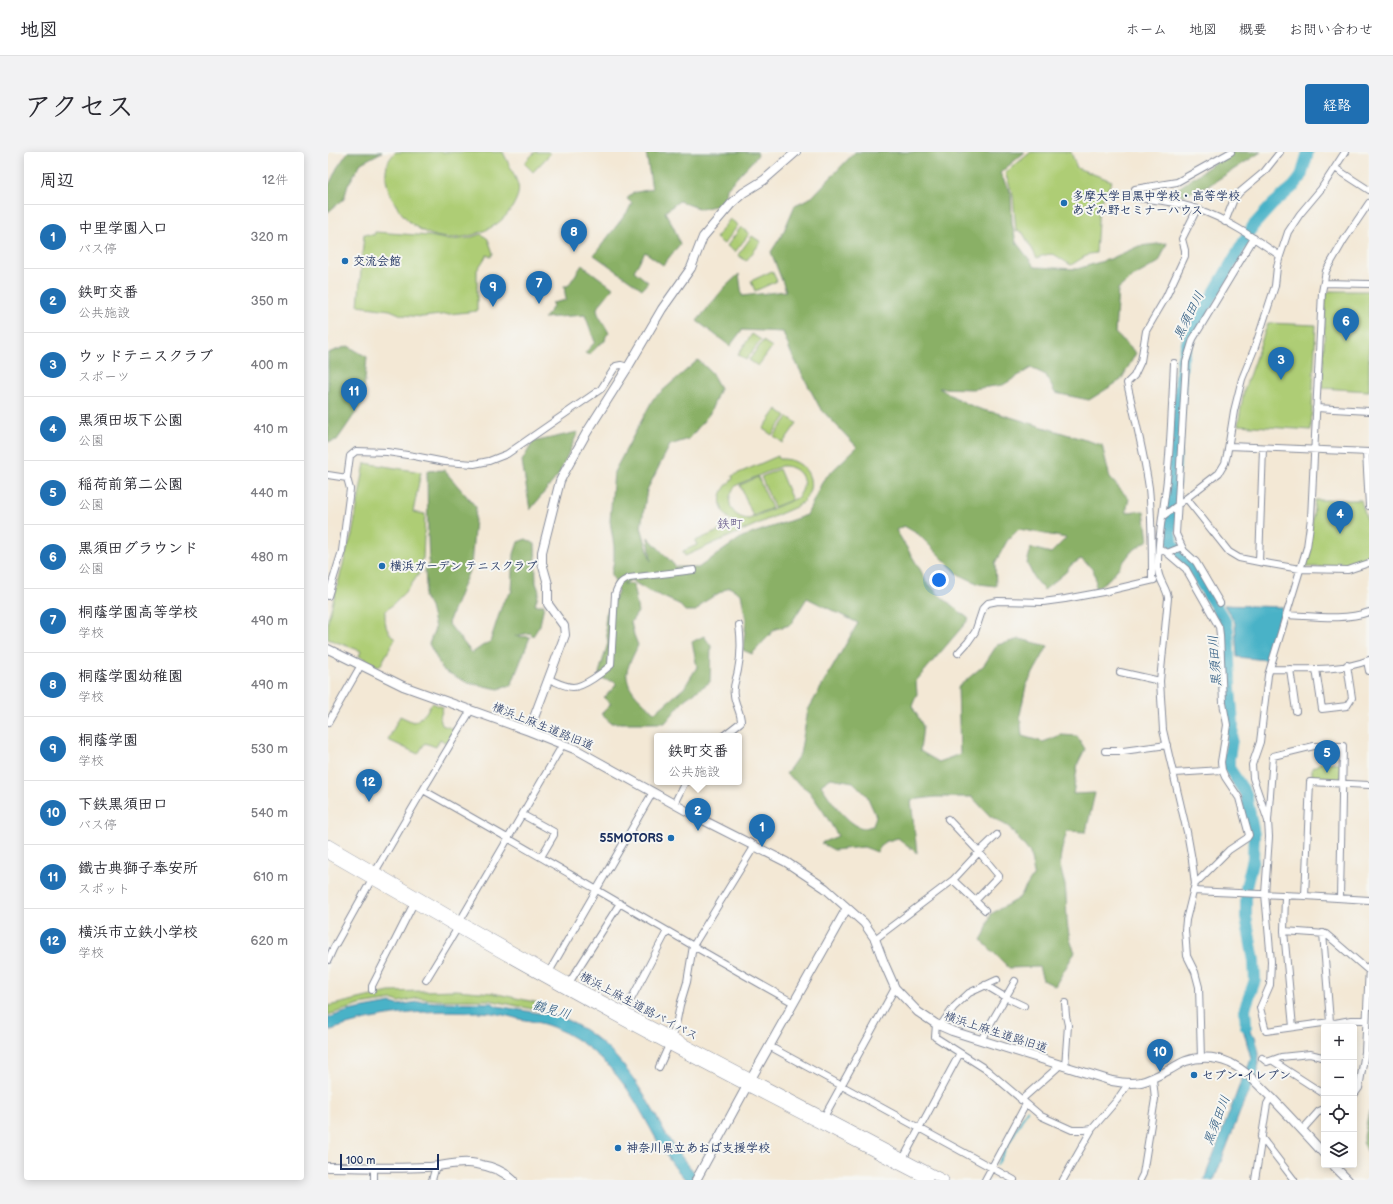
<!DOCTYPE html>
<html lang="ja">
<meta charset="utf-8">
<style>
body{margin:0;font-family:"Balsamiq Sans","Klee One",sans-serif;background:#f2f2f3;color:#2b2b33}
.controls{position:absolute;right:12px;bottom:12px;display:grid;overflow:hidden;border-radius:4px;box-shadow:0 2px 10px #0003}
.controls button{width:36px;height:36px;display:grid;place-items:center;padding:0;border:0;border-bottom:1px solid #e1e1e2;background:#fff;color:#2b2b33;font:20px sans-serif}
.scale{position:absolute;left:12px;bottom:10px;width:99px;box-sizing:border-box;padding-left:4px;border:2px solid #1b2f5e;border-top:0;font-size:11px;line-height:14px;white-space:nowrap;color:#1b2f5e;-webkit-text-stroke:3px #f6f6f2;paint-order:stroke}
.you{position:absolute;left:611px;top:428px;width:14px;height:14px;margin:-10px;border:3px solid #fff;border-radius:50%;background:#1a73e8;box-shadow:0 0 0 6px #1a73e833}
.badge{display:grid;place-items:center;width:26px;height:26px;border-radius:50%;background:#1f6fb2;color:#fff;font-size:13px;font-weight:700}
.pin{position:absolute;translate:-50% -33px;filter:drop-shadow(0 1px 2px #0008)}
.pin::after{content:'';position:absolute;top:21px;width:14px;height:12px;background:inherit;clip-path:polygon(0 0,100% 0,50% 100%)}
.popup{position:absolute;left:326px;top:581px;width:88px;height:52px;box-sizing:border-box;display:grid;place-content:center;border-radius:4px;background:#fff;filter:drop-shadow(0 1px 3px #0005);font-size:13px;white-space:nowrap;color:#7c7c81}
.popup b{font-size:15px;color:#2b2b33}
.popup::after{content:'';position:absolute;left:50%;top:100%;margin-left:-8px;border:8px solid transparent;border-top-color:#fff}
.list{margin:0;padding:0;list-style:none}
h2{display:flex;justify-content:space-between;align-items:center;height:52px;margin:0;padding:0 16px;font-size:17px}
h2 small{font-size:13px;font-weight:400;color:#7c7c81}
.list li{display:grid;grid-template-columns:26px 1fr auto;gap:12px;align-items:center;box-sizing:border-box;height:64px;padding:0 16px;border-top:1px solid #e1e1e2}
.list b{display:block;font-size:15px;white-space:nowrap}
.list p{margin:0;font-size:13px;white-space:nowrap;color:#7c7c81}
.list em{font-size:13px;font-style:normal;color:#7c7c81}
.icon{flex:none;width:22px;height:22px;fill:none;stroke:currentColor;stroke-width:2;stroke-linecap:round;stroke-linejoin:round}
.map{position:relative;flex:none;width:1041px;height:1028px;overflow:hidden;border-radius:4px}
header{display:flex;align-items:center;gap:24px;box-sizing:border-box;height:56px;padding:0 20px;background:#fff;border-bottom:1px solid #e1e1e2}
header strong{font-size:19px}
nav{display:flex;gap:22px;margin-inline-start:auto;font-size:14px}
.intro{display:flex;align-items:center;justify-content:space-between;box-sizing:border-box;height:96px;padding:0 24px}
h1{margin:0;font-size:28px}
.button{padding:10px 18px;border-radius:4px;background:#1f6fb2;color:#fff;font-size:14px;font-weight:700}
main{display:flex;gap:24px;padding:0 24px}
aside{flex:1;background:#fff;border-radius:4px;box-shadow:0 2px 10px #0003}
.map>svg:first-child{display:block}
</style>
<header>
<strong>地図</strong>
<nav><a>ホーム</a><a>地図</a><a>概要</a><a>お問い合わせ</a></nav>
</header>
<div class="intro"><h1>アクセス</h1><a class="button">経路</a></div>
<main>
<aside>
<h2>周辺<small>12件</small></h2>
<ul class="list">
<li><span class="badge">1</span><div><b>中里学園入口</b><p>バス停</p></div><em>320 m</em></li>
<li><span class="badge">2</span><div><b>鉄町交番</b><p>公共施設</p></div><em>350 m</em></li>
<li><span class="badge">3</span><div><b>ウッドテニスクラブ</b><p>スポーツ</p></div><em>400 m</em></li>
<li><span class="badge">4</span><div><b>黒須田坂下公園</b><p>公園</p></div><em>410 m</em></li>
<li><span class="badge">5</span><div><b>稲荷前第二公園</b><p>公園</p></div><em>440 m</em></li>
<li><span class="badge">6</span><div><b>黒須田グラウンド</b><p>公園</p></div><em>480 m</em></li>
<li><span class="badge">7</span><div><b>桐蔭学園高等学校</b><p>学校</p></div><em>490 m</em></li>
<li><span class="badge">8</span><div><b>桐蔭学園幼稚園</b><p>学校</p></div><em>490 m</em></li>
<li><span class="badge">9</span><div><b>桐蔭学園</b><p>学校</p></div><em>530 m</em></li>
<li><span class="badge">10</span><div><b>下鉄黒須田口</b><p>バス停</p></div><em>540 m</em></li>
<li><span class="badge">11</span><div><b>鐵古典獅子奉安所</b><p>スポット</p></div><em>610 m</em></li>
<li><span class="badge">12</span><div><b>横浜市立鉄小学校</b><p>学校</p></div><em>620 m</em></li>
</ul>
</aside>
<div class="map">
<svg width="1041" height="1028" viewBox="0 0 1041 1028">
<rect width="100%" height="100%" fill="#f6f6f2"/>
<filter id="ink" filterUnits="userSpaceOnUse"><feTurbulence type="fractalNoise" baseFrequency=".025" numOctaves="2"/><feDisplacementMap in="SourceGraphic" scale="8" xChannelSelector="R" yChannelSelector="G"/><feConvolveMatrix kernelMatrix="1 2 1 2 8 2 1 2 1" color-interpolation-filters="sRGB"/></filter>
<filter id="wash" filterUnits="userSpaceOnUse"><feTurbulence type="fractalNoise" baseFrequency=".012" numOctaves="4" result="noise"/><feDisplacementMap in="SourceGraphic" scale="16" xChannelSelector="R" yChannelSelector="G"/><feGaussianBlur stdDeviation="0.9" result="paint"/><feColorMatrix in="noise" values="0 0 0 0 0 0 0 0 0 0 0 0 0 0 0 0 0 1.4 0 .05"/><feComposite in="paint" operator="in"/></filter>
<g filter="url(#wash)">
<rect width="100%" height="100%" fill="#f3e8d5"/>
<!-- green -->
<path fill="#aecd74" stroke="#647e69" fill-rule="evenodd" d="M68 0H175C179 9 188 25 190 33 192 41 188 48 185 54 177 67 167 75 153 80 112 97 74 77 60 36 56 22 57 9 68 0Z
M207 0H220L222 2 205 20 196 11Z
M703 0H743L749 16 784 29 771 54 768 101 761 102 743 113C726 104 728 98 709 106L695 81 691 79 688 80 685 43 677 21Z
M402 67 410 73 396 92 388 86Z
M413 75 421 82 407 100 399 94Z
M47 80 102 84 122 88 141 86 153 82 160 87 165 101 163 105 159 103 149 118V159L94 165 74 163 62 158 30 154 36 82 46 83Z
M424 84 433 90 418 109 410 103Z
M444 119 449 129 427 139 423 129Z
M1002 139H1041V239L994 236 998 142Z
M940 171 988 173 983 278 910 273 916 238Z
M424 182 433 188 418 208 410 202Z
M435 189 444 195 430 214 421 208Z
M449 257 458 264 444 283 435 277Z
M460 265 469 271 455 291 446 284Z
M450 304 451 307C480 305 495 336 470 354L357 404 355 399 369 393 367 389 407 372C389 359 387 341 405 327L404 324ZM453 314C473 313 483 331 469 346L421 367C402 366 395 346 409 333Z
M37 311 93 320 85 360 97 362 95 407 93 408 92 420 81 436 57 460C57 474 57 477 67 487L52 514 47 513 31 504 33 499 0 487V468L20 394 24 383Z
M451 317 464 348 446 355 433 325Z
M430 325 444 356 425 364 412 333Z
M987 348H1033L1041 376V408L1018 415H976L982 388Z
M104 551 115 555 112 566 114 573 128 578 118 591 112 587 108 595 97 591 90 602 60 588 72 564 85 570C95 566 99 560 104 551Z
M994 610 1013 611V626L1010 628 984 627V616Z
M128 838 165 841 216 852 215 858 204 857 161 848H111L91 846 71 850 65 848 32 853 0 863V854L61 840Z"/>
<!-- forest -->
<path fill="#8ab066" stroke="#527062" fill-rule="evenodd" d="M20 0H54L33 11 20 33 16 47 0 60V35L9 16Z
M318 0H429L430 3 399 36 398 44 391 53 373 57 351 49 337 60 346 76 352 92 335 113 317 100 306 119 320 130 314 137 266 103 300 59 304 51 299 47 304 41 324 37Z
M527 0H628L629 3 642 0H697L672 21 683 42 684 71 688 90 707 115 749 117 782 107 811 94 839 91 831 110 803 126 790 137 787 181 808 201 793 228 761 248 727 241 718 223 703 216 675 233 644 237 611 236C629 247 647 258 669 261L774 293 782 326 801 347 798 360 816 359 820 388 803 400 793 413 781 427 767 437C769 421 766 417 753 407L743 413 738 420 716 438 707 428 699 411 703 396 723 401 738 386 691 377 679 389 667 411 668 434 651 432 630 422 590 382 576 374 568 378 593 419 597 428 611 443 641 467 588 529 589 542 584 554 595 574 592 599 611 610 632 602 630 535 656 513 669 493 692 487 720 494 698 534 692 563 694 584 715 590 733 583 749 584 757 597 750 611 745 642 767 641 758 680 739 679C736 690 732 701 732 712 733 719 735 726 737 733 740 756 736 779 747 800L727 834 715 828 711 815 681 816 653 788 657 781 663 762 691 746 706 722 702 701 681 675 662 664 644 645H607L583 648 589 701 570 686 556 690 549 700 536 695 506 698 493 691 510 684 495 659 481 639 458 622 472 602 480 558 530 471 479 446 462 473 447 477 424 502 415 498 418 468 413 442 401 435 376 450 368 459H357L351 452 319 438 304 429 311 424 295 432H305L310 460 303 470 306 483 310 493C307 501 297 517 299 525 301 540 315 550 326 560L329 559 356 536 369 515 364 490 376 484 383 494 382 530 357 547 337 571H283L273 562 283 552 276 546 288 533 287 530 274 527 271 521 280 491 277 472 278 462 290 440 286 427 283 424 286 408V394L282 369 286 320 325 247 370 208 383 220 392 236 382 261 361 287 342 293 319 338 313 375 323 409 320 385 348 415 370 416 414 385 479 363 495 328 529 295 492 256 463 201 455 180 414 178 402 194 369 169 397 135 411 122 414 144 458 139 443 100 455 81 467 53 484 45ZM503 626 525 630 539 644 548 664 545 674C542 674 539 676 536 676 521 675 500 645 493 633Z
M902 0H933L883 32 856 43 845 40Z
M254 113 285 136 269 156 270 162 281 181 278 184 277 189 272 192 261 203 257 201 267 190 257 163 216 166 225 155 224 151 238 148 236 134H240Z
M20 194 39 205 35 250 9 288 0 290V201Z
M250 280 231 322 202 358 194 309 205 290Z
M116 318 148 355 143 414 120 471 144 501 157 492 162 490 175 450 184 439 186 402 190 390 198 387 207 392 208 431 211 439 207 453H216L212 473 205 484 202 481 187 484 202 485 183 534H177L171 537 140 531 115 518 101 492 107 476 102 455 96 445 98 433 97 418 101 411 100 386 99 319Z
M1041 959V1003L1035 990Z"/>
<!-- water -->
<path fill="#48b2c7" stroke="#327092" d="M896 453 955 455 938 508 909 505 907 471Z
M97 849 104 850 164 851 169 854 216 862C223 860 232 865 239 868 280 888 304 921 326 960 331 969 335 979 341 987 350 1002 362 1015 373 1028H358C328 998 317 957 290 925 273 905 253 887 229 877 217 871 203 869 191 867 184 865 177 863 170 862 161 860 152 860 143 860 95 857 46 863 0 879V866L20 859 63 851 70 853Z
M914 859H919L923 882 927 884 931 901 930 920 915 952 886 1028H876L912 932 919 918 923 906 914 873Z"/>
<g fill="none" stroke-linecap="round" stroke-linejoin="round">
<!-- stream -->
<path stroke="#48b2c7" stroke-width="2" d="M669 1013 699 958"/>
<!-- river -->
<path stroke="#48b2c7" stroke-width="12" d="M918 874 917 856 927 828 926 809 918 765V735L925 707 926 683 918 642 901 616V606L904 587 905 572 902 537 900 480 898 471 861 411 845 392 842 381 854 208 859 191 866 175 925 74 944 53 966 34 973 25 980 0"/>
</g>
</g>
<g filter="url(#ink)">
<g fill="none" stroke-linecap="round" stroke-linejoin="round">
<defs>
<path id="street" d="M903 0 849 30 807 37 808 46C828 48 849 50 869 57 899 67 926 86 952 104L960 80 972 62 993 37 1017 0
M1007 16 1041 38
M897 70 906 47 912 40 936 20 952 0
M996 131 1041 132
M846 211C844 250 843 289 839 327 836 357 829 388 830 418 831 429 839 436 840 446L832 529 835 578 859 680 864 708 867 732 858 768 857 778 859 804 867 820 871 835 873 906
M988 256 1041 259
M901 294 1041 300
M935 296 931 410 972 417 1020 418 1041 411
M1038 300 1041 354
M0 323 19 326
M859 347 901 400 911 406 931 410
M834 365 891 321 897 311 899 303 906 259 914 227 927 195 947 134 949 115 952 104
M832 397 838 400 858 417 891 475 892 483 895 551 899 573 893 610 894 618 897 625 911 646 921 683 919 686 901 698 867 732
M839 401 854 395
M824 428C824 397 824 367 821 336 816 301 807 266 799 231L806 224 813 209 818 179 838 145 857 104V98L854 87 869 57
M0 444 14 399 22 337 19 326 22 304 28 299 59 300 86 304 117 310 146 312 161 309 179 302 273 237 288 214 293 213 300 215
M892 451 868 410 856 399 848 382 858 210 865 187 926 86
M959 463C985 464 1016 469 1041 460
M630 501 640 490 647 480 655 456 660 451 670 449 715 450 737 447 775 440 826 428
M1039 509 1041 519
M942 517C973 517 1012 520 1041 508
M962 517 968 559
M988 517 994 557 1019 554 1024 546 1019 513
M792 520 832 529
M221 527C228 530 237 535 245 535 256 535 275 520 283 513L287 442C290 433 292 430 301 426L366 418
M0 571 33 513
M395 584 413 570C413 560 407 553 406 543 404 534 409 526 410 518 413 504 413 487 411 473
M777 599H795L839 593
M846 621 894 618
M95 638C219 707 341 782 466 851
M346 652 357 630
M195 663 226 680V683L213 705
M620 667 651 700 671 724 647 749
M940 669 925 626 924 613 932 590 940 523 979 395 983 366 994 140 998 119 1016 88 1041 51
M47 720 95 638 143 558
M625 728 657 758
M865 739 977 744 1041 748
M957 743 956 779 965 875
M977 744 982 630 1041 633
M1012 746 1015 594H986L945 604 940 669 941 685 937 742 943 809 942 833 932 856 938 879 1002 870 1007 871 1023 868H1038
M132 769 235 592
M956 779 998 782 1041 819
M995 781 1002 870
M547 787 625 728 651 700 669 683
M0 808 5 797 44 727
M221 820 325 640
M98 828 129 777
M241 831 292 751
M657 833 677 845 696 854
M44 838V834L86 751
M737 851 738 864 740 873 737 915
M296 861 339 779
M608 872 607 885 659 918 713 964 744 978H756L764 977 789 948 800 932
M612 874 626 855 641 841 669 828
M344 886 348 873 352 853 359 830 365 794 426 695
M653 888 687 829
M441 894 686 1028
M934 906 939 910 953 905 982 902 994 905
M945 909 996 942
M331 915 341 893
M1026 943 1031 936 1037 900 1041 814
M693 948 729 916 731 913
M496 965 567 836
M975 977 991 959 996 957
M933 985 966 1028
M575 1007 632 901
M46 1028V1016
M104 1028 108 1014
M657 1028 698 952
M735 1028 764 977
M812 1028 815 1022 827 947 825 927
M927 1028 939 952 943 945"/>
<path id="secondary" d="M0 497 75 534 201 579 249 598 373 667 458 710 497 736 536 771 547 787 556 811 567 836 590 860 608 872 624 879 784 929C810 934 818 930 841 918 847 915 852 911 858 909 872 904 888 905 902 911 919 919 931 934 944 946 962 965 979 983 996 1002
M201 579 237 483 236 474 220 452V432L214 411V400L232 329 236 321 259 280 300 215 334 157 363 116 375 85 403 52 415 41 436 28 468 0
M1005 1013 1020 1028
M0 1015C33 1015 65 1017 98 1015 115 1015 131 1008 149 1012 161 1014 176 1019 185 1028
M368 1028 419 934 519 756"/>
<path id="primary" d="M0 692 132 769 241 831 616 1028
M0 702C111 766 222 830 335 890 423 937 512 982 600 1028"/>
</defs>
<!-- street casing -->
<use href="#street" stroke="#878c9a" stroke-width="8"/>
<!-- secondary casing -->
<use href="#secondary" stroke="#878c9a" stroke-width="10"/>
<!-- primary casing -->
<use href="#primary" stroke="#878c9a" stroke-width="10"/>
<!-- street -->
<use href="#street" stroke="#fff" stroke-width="6"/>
<!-- secondary -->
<use href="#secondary" stroke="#fff" stroke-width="8"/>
<!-- primary -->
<use href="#primary" stroke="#fff" stroke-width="9"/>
</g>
</g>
<!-- markers -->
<g fill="#1f6fb2" stroke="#f6f6f2" stroke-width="1.5">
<circle cx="736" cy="51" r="4"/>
<circle cx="17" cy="109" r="4"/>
<circle cx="54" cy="414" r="4"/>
<circle cx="343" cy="686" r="4"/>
<circle cx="866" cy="923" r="4"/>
<circle cx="290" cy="996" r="4"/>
</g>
<g text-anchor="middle" stroke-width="4" stroke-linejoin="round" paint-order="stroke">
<!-- poi labels -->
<g font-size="12" font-weight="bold" fill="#1b2f5e" stroke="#f6f6f2" text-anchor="start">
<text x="744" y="48">多摩大学目黒中学校・高等学校<tspan x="744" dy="14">あざみ野セミナーハウス</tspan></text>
<text x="25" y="113">交流会館</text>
<text x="62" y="418">横浜ガーデン テニスクラブ</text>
<text x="335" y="690" text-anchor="end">55MOTORS</text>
<text x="874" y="927">セブン-イレブン</text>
<text x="298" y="1000">神奈川県立あおば支援学校</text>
</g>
<!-- street labels -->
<g font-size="12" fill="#1b2f5e" stroke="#f6f6f2">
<text transform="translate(215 574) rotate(22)" y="4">横浜上麻生道路旧道</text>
<text transform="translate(311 854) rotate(28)" y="4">横浜上麻生道路バイパス</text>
<text transform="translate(668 880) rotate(18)" y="4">横浜上麻生道路旧道</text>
</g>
<!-- water labels -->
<g font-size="13" font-style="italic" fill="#28567e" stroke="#f6f6f2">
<text transform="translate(860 163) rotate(-63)" y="5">黒須田川</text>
<text transform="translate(886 509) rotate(-94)" y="5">黒須田川</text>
<text transform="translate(224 857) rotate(16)" y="5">鶴見川</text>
<text transform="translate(888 968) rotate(-69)" y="5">黒須田川</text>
</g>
<!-- neighbourhood labels -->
<g font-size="13" fill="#625687" stroke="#f6f6f2">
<text x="402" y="376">鉄町</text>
</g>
</g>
</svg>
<div class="controls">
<button>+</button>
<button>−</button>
<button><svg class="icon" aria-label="locate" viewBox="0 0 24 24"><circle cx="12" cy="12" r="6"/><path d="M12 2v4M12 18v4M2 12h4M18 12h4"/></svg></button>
<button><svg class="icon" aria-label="layers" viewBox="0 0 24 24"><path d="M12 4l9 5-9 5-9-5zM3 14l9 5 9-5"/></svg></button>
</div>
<div class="scale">100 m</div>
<div class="you"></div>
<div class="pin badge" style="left:434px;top:695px">1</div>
<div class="pin badge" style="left:370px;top:679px">2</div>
<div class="popup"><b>鉄町交番</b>公共施設</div>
<div class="pin badge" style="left:953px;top:228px">3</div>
<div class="pin badge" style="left:1012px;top:382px">4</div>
<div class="pin badge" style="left:999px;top:621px">5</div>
<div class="pin badge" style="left:1018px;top:189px">6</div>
<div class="pin badge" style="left:211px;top:152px">7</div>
<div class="pin badge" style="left:246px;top:100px">8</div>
<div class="pin badge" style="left:165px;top:155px">9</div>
<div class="pin badge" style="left:832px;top:920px">10</div>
<div class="pin badge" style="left:26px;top:259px">11</div>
<div class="pin badge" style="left:41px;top:650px">12</div>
</div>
</main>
